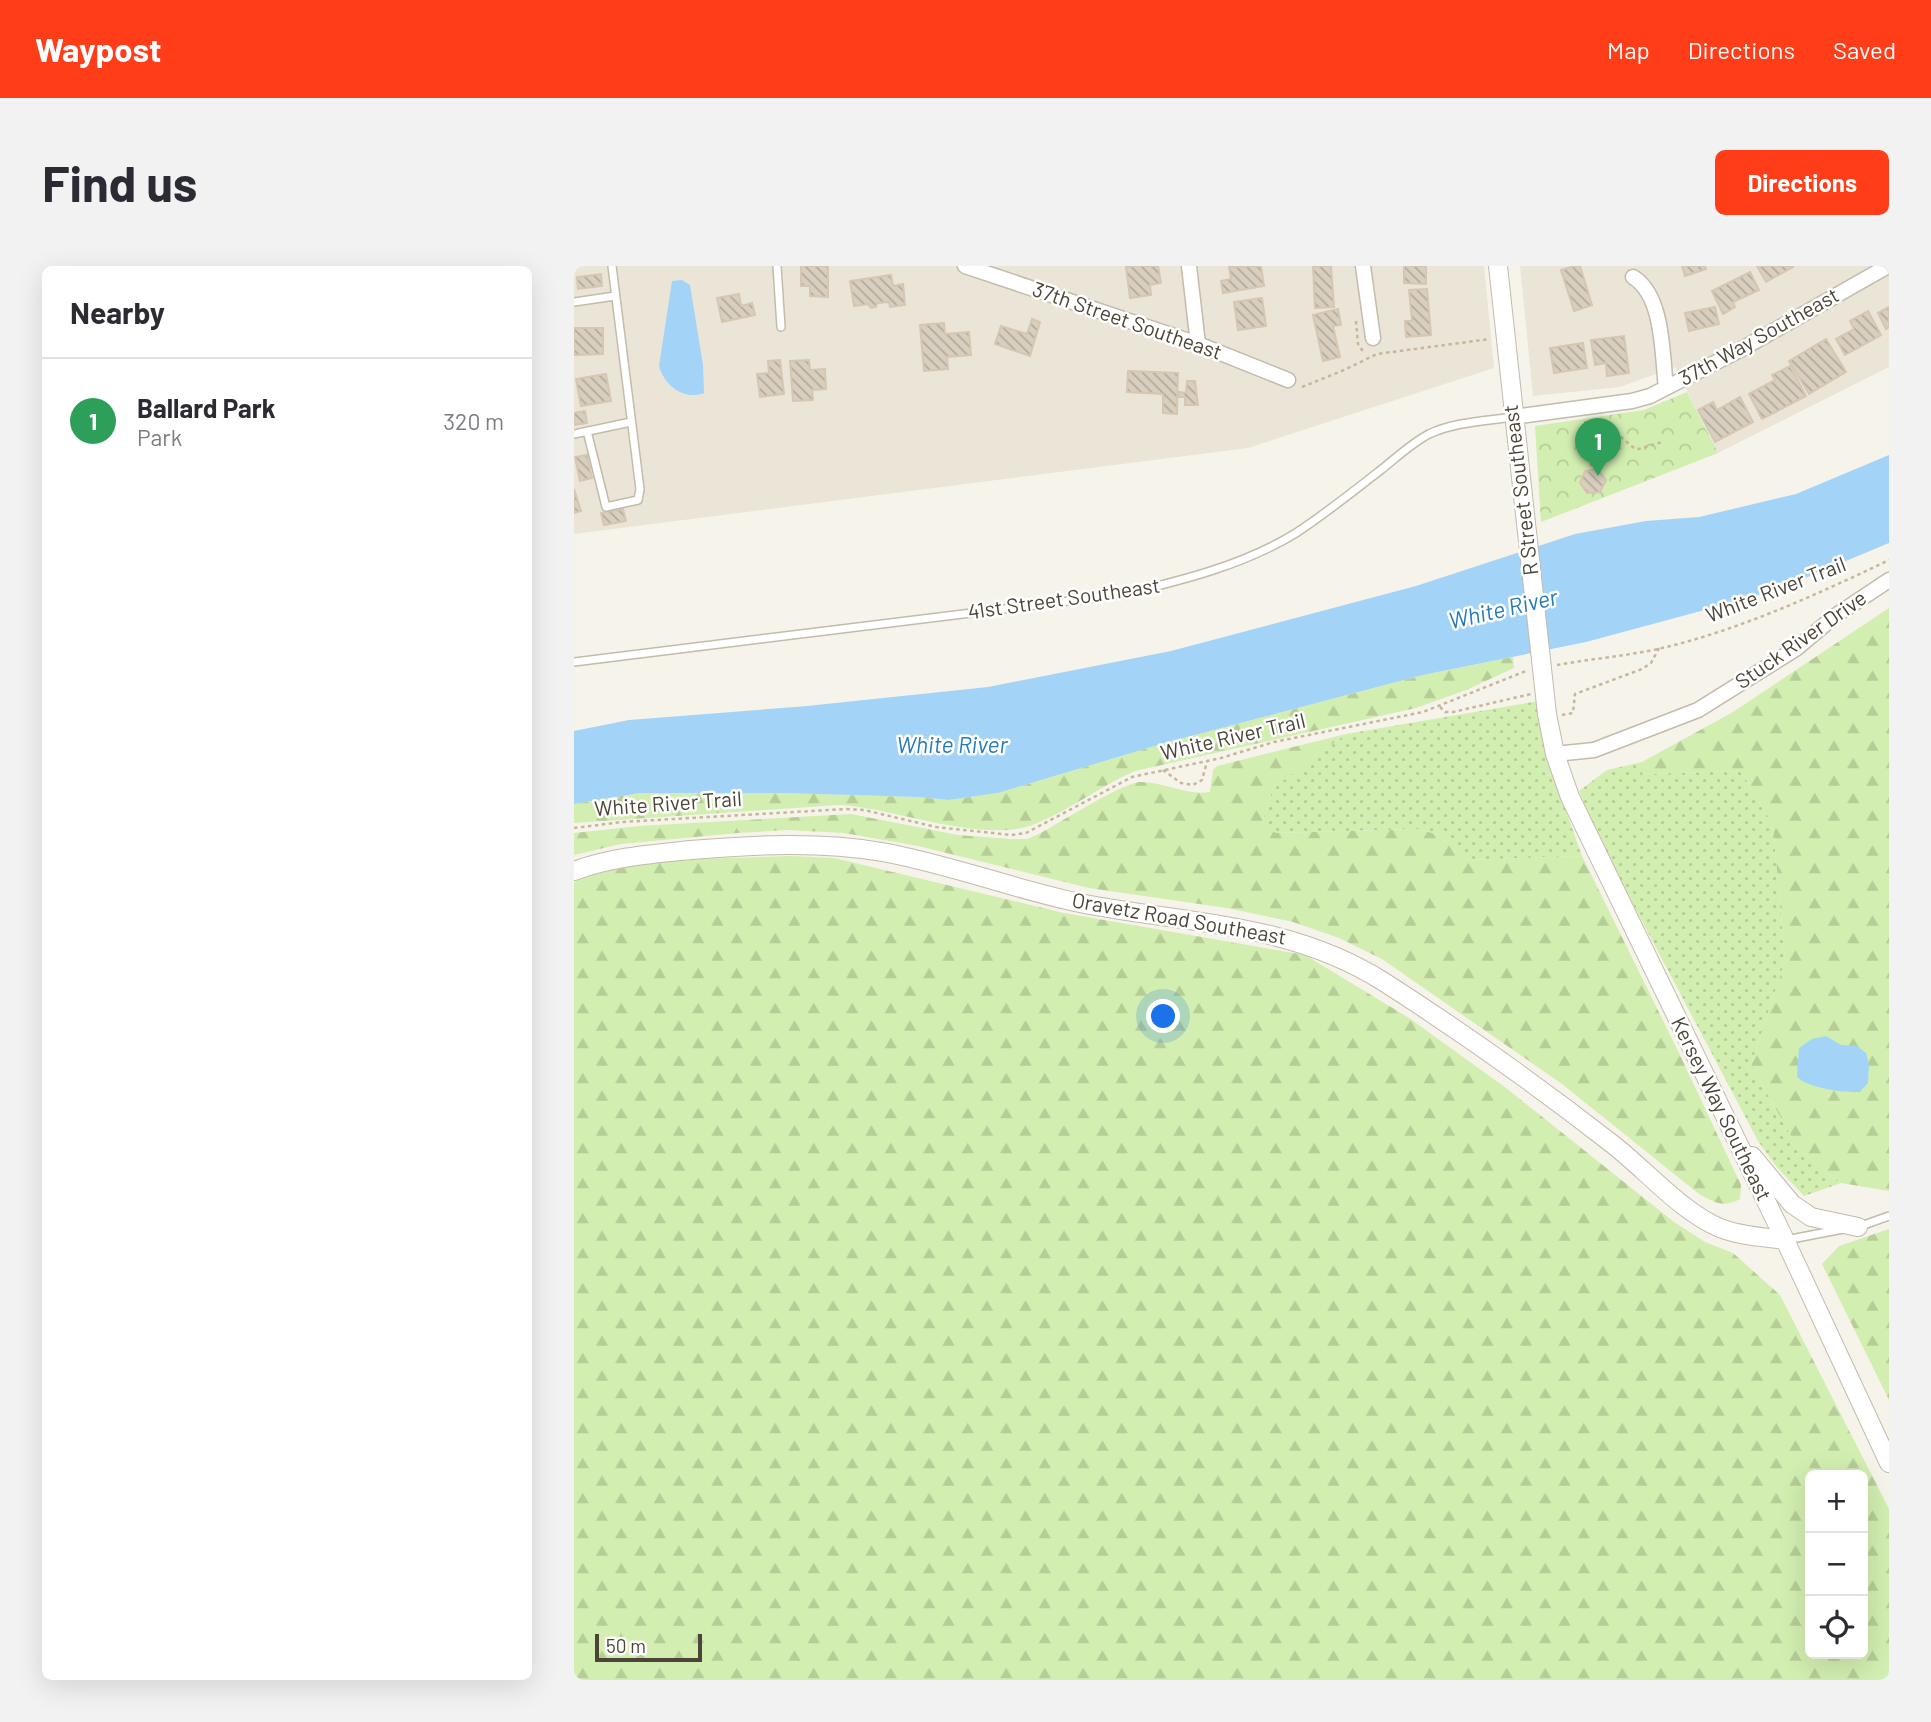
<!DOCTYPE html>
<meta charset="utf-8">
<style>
body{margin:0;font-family:Barlow,sans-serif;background:#f2f2f3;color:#2b2b33}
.controls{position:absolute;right:21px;bottom:21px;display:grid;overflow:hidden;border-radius:10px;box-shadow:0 7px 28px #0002}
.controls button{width:63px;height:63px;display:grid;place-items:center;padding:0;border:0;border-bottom:2px solid #e1e1e2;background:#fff;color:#2b2b33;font:35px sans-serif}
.scale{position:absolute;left:21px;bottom:18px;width:107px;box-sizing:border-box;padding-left:7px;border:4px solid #4c4437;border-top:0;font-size:19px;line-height:24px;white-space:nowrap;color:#4c4437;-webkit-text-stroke:5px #fff;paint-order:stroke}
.you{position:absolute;left:590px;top:751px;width:24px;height:24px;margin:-18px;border:5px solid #fff;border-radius:50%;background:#1a73e8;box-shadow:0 0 0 10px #1a73e833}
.badge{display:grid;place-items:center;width:46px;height:46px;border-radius:50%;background:#ff3d19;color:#fff;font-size:23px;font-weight:700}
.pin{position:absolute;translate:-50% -58px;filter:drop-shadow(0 2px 4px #0008)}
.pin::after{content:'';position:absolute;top:37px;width:24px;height:21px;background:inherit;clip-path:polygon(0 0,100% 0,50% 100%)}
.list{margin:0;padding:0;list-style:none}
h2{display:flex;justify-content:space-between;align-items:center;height:91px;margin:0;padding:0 28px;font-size:30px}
h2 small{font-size:23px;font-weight:400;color:#7c7c81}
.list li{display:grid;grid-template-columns:46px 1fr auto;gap:21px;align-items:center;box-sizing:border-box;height:126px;padding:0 28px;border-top:2px solid #e1e1e2}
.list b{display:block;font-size:26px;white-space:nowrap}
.list p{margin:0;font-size:23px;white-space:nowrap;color:#7c7c81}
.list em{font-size:23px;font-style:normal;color:#7c7c81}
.icon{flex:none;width:38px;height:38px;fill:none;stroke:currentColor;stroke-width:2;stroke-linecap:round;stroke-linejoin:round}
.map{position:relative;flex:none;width:1315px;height:1414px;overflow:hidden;border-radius:10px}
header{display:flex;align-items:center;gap:42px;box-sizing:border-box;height:98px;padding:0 35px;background:#ff3d19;color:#fff}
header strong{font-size:33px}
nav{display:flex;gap:38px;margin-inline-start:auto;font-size:24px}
.intro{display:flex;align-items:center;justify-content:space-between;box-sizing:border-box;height:168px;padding:0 42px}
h1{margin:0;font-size:49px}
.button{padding:18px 32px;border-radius:10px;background:#ff3d19;color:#fff;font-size:24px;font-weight:700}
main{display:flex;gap:42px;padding:0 42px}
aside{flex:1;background:#fff;border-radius:10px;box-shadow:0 7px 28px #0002}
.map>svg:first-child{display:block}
</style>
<header>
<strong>Waypost</strong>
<nav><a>Map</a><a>Directions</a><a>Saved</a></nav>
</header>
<div class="intro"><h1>Find us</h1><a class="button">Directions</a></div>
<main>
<aside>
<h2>Nearby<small></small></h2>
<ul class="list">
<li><span class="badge" style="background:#2e9e5b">1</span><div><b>Ballard Park</b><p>Park</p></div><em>320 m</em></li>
</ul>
</aside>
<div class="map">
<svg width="1315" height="1414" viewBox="0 0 1315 1414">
<defs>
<pattern id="grass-dots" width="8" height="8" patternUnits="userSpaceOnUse" patternTransform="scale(1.75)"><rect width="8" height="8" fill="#d2eeb0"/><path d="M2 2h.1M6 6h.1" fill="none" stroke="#b6cd98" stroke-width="1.8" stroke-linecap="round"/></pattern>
<pattern id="forest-firs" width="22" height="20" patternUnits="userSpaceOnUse" patternTransform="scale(1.75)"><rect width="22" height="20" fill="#d2eeb0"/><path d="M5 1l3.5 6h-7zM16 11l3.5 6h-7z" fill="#b6cd98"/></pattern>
<pattern id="park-crowns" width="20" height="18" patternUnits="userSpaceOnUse" patternTransform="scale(1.75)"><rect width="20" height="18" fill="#d2eeb0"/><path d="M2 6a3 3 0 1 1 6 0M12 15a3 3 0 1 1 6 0" fill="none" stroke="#b6cd98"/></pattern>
<pattern id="building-back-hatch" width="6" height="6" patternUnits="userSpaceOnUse" patternTransform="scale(1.75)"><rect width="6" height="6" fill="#d9cfbf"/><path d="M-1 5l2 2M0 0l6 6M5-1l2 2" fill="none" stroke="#b2aa9c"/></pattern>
</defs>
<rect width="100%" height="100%" fill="#f6f3eb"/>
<!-- residential -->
<path fill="#ebe5d8" d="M0 0H910L920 102 674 182 0 268Z
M946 0H1315V101L1144 187 1101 101 1046 121 959 130Z"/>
<!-- grass -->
<path fill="url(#grass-dots)" d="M965 435 978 505 1008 590 890 594 865 569 843 563 702 567 688 557 699 522 772 468Z
M1068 496V508L1167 505 1199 559 1211 695 1177 799 1224 882 1267 917 1230 930 1202 900 1184 875 1021 566 1005 525 1033 504Z"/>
<!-- forest -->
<path fill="url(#forest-firs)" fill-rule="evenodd" d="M1315 342V925L1267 917 1224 882 1177 799 1211 695 1199 559 1167 505 1068 508V496L1159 446Z
M939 391 940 402 892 424 842 442 561 505C526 520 496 544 461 558 409 579 319 541 264 539L0 557V538L66 527H208L343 531 374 534 424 527 594 476 849 409Z
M772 468 699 522 688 557 702 567 843 563 865 569 890 594 1008 590 1105 787 1167 919 1166 933C1148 942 1142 937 1125 928L988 818 808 693 765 672 719 656 653 642 515 622 344 580 270 567 214 564 163 567 47 578 0 589V567L66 560 277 548 384 569 436 573H453L465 568C484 558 549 516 567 516 591 516 612 530 636 526L639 504 643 500Z
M216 590 260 592 490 647 731 689 835 752 932 822 1100 956 1131 976 1159 987 1206 1029 1315 1243V1414H0V616C65 590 147 593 216 590ZM1236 1209H1289V1388H1236Z
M1315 963V1134L1248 998 1265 980Z"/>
<!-- park -->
<path fill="url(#park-crowns)" d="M1113 126 1144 187 967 256 961 160 1070 144Z"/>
<!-- water -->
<path fill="#a3d4f7" d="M108 14 116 19 129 99 130 127C110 135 90 119 85 100L98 15Z
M1315 189V277L1205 323 1127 345 1012 376 849 409 594 476 424 527 374 534 343 531 208 527H66L0 538V465L55 454 233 440 414 421 597 385 842 320 1001 268 1072 255 1125 251 1222 228Z
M1252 770 1267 779 1283 780 1292 787 1295 799 1294 817 1286 826C1270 827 1234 822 1223 811L1225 782 1238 773Z"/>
<!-- building -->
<path fill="url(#building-back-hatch)" stroke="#d5c7b1" stroke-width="2" d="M227 0H254V31L236 30V20H227Z
M563 0H584L587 17 576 19 577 29 556 32 552 1Z
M687 0 690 20 649 27 647 15 657 13 655 1Z
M739 0H757L760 41 741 42Z
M830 0H852V18L830 17Z
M1001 0H1006L1018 39 1000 45 987 4Z
M1108 0H1131L1132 3 1111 10Z
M1183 0H1218L1219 1 1192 16Z
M1176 6 1185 24 1159 36 1161 41 1149 48 1138 25Z
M27 8 28 20 4 23 3 11Z
M317 9 319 20 329 18 331 39 316 41 315 36 303 37 302 41 297 42 294 38 280 40 276 15Z
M853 23 857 69 832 71 831 55H838L835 24Z
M165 28 167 40 178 37 181 49 148 56 143 32Z
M688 32 692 60 664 64 660 36Z
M1141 41 1145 58 1115 65 1111 47Z
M1315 41V61L1312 63 1304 47Z
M764 43 767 59 759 60 766 91 749 95 739 49Z
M1294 45 1307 69 1271 89 1262 73 1280 63 1276 55Z
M458 53 466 56 456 90 421 78 427 60 453 68Z
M370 57 371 68 395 66 397 89 373 91 374 103 350 105 346 59Z
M0 62H29V88L0 89Z
M1050 70 1055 107 1033 110 1032 97 1021 99 1017 74Z
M1252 73 1272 106 1235 128 1215 95Z
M1009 77 1013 102 980 107 976 82Z
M206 94 210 128 186 131 183 108 195 107 194 95Z
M235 94 236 104 251 103 252 123 238 124 239 134 219 135 216 95Z
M1216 100 1232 130 1188 153 1175 128 1201 114 1198 109Z
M554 105 604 107 603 148 589 147V128L553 126Z
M32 108 37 135 7 140 2 113Z
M613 115H621L624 139H611V131H605V126L612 127Z
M1166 131 1179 156 1141 176 1124 144 1139 136 1143 144Z
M11 145 13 157 0 159V147Z
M13 189 18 212 6 215 1 191Z
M1024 203 1032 214 1026 226 1013 227 1006 217 1011 205Z
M0 223 7 245 0 247Z
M49 243 52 255 30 259 27 247Z"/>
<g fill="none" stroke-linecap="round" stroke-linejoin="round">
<defs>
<path id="service" d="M203 0 207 61
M0 36 41 30
M13 165 32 241 64 234 66 223 38 0
M0 168 57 156
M0 396 551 328C609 314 670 299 722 267 751 248 780 225 808 203 823 191 838 177 855 168 880 156 912 155 939 151
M1284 961 1315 950
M1212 974 1269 963"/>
<path id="minor" d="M391 0 624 78 714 114
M615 0 624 78
M789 0 799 72
M1059 11C1090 30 1088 89 1092 122
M939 151 1058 135 1076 130 1166 84 1314 0
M981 488 1020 484 1124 444 1223 382 1261 350 1315 314"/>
<path id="tertiary" d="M924 0 950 239
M973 448 981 488 996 531 1211 974 1315 1197
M0 605C38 591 77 588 117 584 180 579 245 575 308 586 375 598 439 623 506 637 612 658 716 656 810 716 888 766 964 820 1037 877 1071 903 1106 945 1146 962 1166 970 1190 971 1211 974
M1178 890 1218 938 1237 951 1284 961"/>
</defs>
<!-- service casing -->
<use href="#service" stroke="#c3bbac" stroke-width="10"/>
<!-- minor casing -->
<use href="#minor" stroke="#c3bbac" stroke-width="17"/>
<!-- tertiary casing -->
<use href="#tertiary" stroke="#c3bbac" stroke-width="20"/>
<!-- path -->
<path stroke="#c6b79c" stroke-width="2.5" stroke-dasharray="3.5 3.5" stroke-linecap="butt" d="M782 55 784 78 788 84 792 83
M728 121 770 104 803 88 916 73
M1011 155 1018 204
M1013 170 1042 167 1060 182 1065 183 1088 176
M983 399C1016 393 1051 390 1084 383 1163 365 1242 329 1315 294
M866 441 871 446H879L957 428
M988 449 999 447 1001 428 1068 403 1077 397 1085 382
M589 504 607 517 619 519 628 514 633 496
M0 562 48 556 272 543 290 544 362 561 437 569 452 567 558 511 647 492 700 476 849 446 952 405"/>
<!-- service -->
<use href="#service" stroke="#fff" stroke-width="7"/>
<!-- minor -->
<use href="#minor" stroke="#fff" stroke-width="14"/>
<!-- tertiary -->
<use href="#tertiary" stroke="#fff" stroke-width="18"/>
<defs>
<path id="tertiary-bridge" d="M950 239 973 448"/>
</defs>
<!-- tertiary-bridge casing -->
<use href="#tertiary-bridge" stroke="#c3bbac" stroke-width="20" stroke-linecap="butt"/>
<!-- tertiary-bridge -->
<use href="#tertiary-bridge" stroke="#fff" stroke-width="18"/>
</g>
<g text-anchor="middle" stroke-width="5" stroke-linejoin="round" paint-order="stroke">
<!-- street labels -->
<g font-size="21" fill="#4c4437" stroke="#fff">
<text transform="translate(553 55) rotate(19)" y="7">37th Street Southeast</text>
<text transform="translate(1185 71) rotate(-29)" y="7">37th Way Southeast</text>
<text transform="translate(947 224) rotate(-97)" y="7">R Street Southeast</text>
<text transform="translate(1202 324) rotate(-21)" y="7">White River Trail</text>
<text transform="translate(490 333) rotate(-8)" y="7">41st Street Southeast</text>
<text transform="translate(1227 374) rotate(-35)" y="7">Stuck River Drive</text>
<text transform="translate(659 471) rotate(-13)" y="7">White River Trail</text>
<text transform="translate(94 538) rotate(-4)" y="7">White River Trail</text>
<text transform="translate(605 653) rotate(10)" y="7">Oravetz Road Southeast</text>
<text transform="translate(1147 843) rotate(64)" y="7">Kersey Way Southeast</text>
</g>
<!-- water labels -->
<g font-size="23" font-style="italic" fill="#247aba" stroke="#fff">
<text transform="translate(929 343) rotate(-13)" y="8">White River</text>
<text x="378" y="487">White River</text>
</g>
</g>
</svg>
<div class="controls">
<button>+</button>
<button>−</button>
<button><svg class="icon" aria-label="locate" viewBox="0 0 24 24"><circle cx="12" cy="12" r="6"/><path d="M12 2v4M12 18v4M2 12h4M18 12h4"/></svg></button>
</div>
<div class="scale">50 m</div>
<div class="you"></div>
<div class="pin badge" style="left:1024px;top:210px;background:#2e9e5b">1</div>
</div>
</main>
